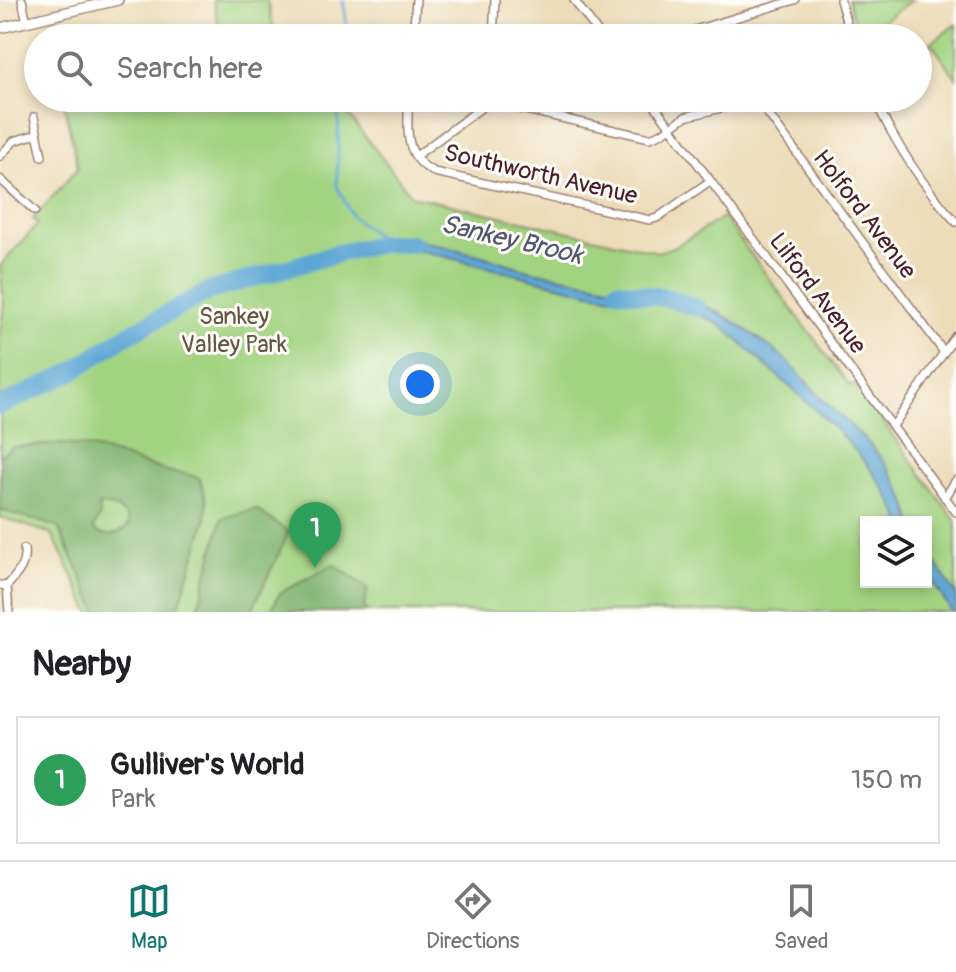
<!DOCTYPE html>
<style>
body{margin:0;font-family:Pangolin,sans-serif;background:#f6f6f6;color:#202124}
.controls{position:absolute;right:24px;bottom:24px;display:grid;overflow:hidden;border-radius:0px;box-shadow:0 4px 12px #0003}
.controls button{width:72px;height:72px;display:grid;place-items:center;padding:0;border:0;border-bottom:2px solid #e0e0e0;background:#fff;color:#202124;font:40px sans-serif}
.you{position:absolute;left:420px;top:384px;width:28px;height:28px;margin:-20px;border:6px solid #fff;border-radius:50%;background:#1a73e8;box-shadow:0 0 0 12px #1a73e833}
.badge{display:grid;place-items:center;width:52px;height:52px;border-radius:50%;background:#0f766e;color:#fff;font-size:26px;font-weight:700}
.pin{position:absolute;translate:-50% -66px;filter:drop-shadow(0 2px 4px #0008)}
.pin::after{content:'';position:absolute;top:42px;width:28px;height:24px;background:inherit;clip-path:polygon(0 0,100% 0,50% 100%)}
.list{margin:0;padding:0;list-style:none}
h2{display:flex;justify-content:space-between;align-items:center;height:104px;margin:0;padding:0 32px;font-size:34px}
h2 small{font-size:26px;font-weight:400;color:#757577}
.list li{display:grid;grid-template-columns:52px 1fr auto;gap:24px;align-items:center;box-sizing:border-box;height:128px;margin:0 16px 16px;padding:0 16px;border:2px solid #e0e0e0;border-radius:0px}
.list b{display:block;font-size:30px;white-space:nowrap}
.list p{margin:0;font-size:26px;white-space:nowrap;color:#757577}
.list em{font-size:26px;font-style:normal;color:#757577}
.icon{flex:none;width:44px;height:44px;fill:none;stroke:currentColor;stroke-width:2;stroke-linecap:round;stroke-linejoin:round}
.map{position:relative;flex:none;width:956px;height:612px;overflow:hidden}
.search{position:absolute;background:#fff;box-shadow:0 4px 12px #0003;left:24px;right:24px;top:24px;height:88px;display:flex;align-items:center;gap:20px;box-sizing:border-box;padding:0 28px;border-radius:44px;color:#757577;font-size:30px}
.sheet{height:248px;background:#fff}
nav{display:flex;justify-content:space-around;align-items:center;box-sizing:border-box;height:112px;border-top:2px solid #e0e0e0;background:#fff;font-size:22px;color:#757577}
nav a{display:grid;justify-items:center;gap:4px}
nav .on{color:#0f766e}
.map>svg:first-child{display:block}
</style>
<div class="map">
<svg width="956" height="612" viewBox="0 0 956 612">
<rect width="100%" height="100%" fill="#fdfcf7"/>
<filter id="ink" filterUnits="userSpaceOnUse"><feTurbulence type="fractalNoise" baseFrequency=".0125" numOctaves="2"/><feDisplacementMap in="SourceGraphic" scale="16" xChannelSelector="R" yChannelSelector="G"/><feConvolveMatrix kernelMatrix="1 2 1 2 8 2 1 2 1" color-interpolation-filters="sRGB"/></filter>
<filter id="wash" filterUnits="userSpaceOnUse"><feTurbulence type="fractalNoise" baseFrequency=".006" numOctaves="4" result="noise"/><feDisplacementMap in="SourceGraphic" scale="32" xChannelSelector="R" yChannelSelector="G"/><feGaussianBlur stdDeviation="1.8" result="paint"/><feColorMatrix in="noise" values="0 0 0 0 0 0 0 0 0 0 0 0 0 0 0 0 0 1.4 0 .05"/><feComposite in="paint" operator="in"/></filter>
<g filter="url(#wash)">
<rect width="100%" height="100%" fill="#eddcb9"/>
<!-- green -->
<path fill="#a2d381" stroke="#767956" stroke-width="2" fill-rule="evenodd" d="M213 0H267L276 38H222Z
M848 0H912L859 38Z
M956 24V78L931 43Z
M63 98H335L412 196 658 252 676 246 723 217 850 386 855 384 956 521V612H90L52 534 0 517V331L4 305 0 266 38 224 33 219 78 168ZM866 522H926V582H866Z"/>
<!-- forest -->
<path fill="#81b56f" stroke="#666a4d" stroke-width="2" fill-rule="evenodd" d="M60 444C99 445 127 460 164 470 176 474 188 472 200 479L207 502 206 520 177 612H98L58 527 0 510V456L12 447ZM99 504 116 508 127 516 129 525C119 536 104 539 93 529L100 516Z
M256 509 289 532 251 612H197L222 518Z
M334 564 368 589 364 606 368 612H270L280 593Z"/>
<!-- water -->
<path fill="#5ca6d4" stroke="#536280" stroke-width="2" d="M390 237H406L483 256 528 270 700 304C732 317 761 339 788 362 801 375 813 390 826 403 849 424 874 445 890 471 901 487 907 504 913 522H902C866 440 786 388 724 327L701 315 677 308 590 293 422 251H389Z
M926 547 956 595V612H952L926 572Z"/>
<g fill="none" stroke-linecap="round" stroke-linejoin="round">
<!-- stream -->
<path stroke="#5ca6d4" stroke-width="3" d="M343 0 349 38
M339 98 337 186 352 216 386 243"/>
<!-- river -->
<path stroke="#5ca6d4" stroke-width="18" d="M617 290 668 298 697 308
M0 406 72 372 122 338 209 291 339 253 386 243 413 244"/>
</g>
</g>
<g filter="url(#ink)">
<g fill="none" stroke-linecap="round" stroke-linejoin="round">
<defs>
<path id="minor" d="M22 0 27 22
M574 0 602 38
M840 0 851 38
M413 38 416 0
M493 38 495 0
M668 38 795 0
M409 98C407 127 403 157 434 172L650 220 657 218 710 181
M489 98V102L650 138 662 133 685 117 758 99
M649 98 956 512
M874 98C895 143 923 186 956 222
M757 99 943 351
M34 117 42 156
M0 156 14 141 37 134
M416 156 489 102
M0 179 35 211
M893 426 956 335
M945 498 956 480
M0 585 7 586C17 574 26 566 24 549
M7 586 9 612"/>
<path id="tertiary" d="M0 28 118 0"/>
</defs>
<!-- minor casing -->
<use href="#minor" stroke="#9c7e72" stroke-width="10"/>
<!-- tertiary casing -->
<use href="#tertiary" stroke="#9c7e72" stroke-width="12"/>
<!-- minor -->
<use href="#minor" stroke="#fff" stroke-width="7"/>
<!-- tertiary -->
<use href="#tertiary" stroke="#fff" stroke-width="9"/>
</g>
</g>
<g text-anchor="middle" stroke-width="6" stroke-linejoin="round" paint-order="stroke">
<!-- street labels -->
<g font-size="24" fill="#4a1f2b" stroke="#fdfcf7">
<text transform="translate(541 174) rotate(13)" y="8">Southworth Avenue</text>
<text transform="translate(865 214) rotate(53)" y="8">Holford Avenue</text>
<text transform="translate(818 293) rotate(53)" y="8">Lilford Avenue</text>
</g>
<!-- park labels -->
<g font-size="24" fill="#645545" stroke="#fdfcf7">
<text x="234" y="324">Sankey<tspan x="234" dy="28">Valley Park</tspan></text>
</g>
<!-- water labels -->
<g font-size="26" font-style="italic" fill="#51556f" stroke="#fdfcf7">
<text transform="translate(512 239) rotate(13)" y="9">Sankey Brook</text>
</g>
</g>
</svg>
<div class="controls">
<button><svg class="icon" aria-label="layers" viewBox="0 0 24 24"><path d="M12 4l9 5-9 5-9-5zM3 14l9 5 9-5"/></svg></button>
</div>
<div class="you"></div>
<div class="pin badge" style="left:315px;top:568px;background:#2e9e5b">1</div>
<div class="search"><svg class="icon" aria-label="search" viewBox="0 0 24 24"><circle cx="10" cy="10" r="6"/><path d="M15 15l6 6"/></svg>Search here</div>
</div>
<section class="sheet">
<h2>Nearby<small></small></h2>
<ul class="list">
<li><span class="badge" style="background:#2e9e5b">1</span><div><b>Gulliver's World</b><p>Park</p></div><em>150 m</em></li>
</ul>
</section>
<nav>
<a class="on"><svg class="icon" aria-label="map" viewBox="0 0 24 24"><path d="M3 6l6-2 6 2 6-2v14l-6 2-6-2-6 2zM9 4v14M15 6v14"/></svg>Map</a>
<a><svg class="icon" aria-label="directions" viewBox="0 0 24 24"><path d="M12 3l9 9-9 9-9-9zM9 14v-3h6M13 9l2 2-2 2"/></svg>Directions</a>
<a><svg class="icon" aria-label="saved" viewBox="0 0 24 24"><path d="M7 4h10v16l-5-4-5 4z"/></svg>Saved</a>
</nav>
